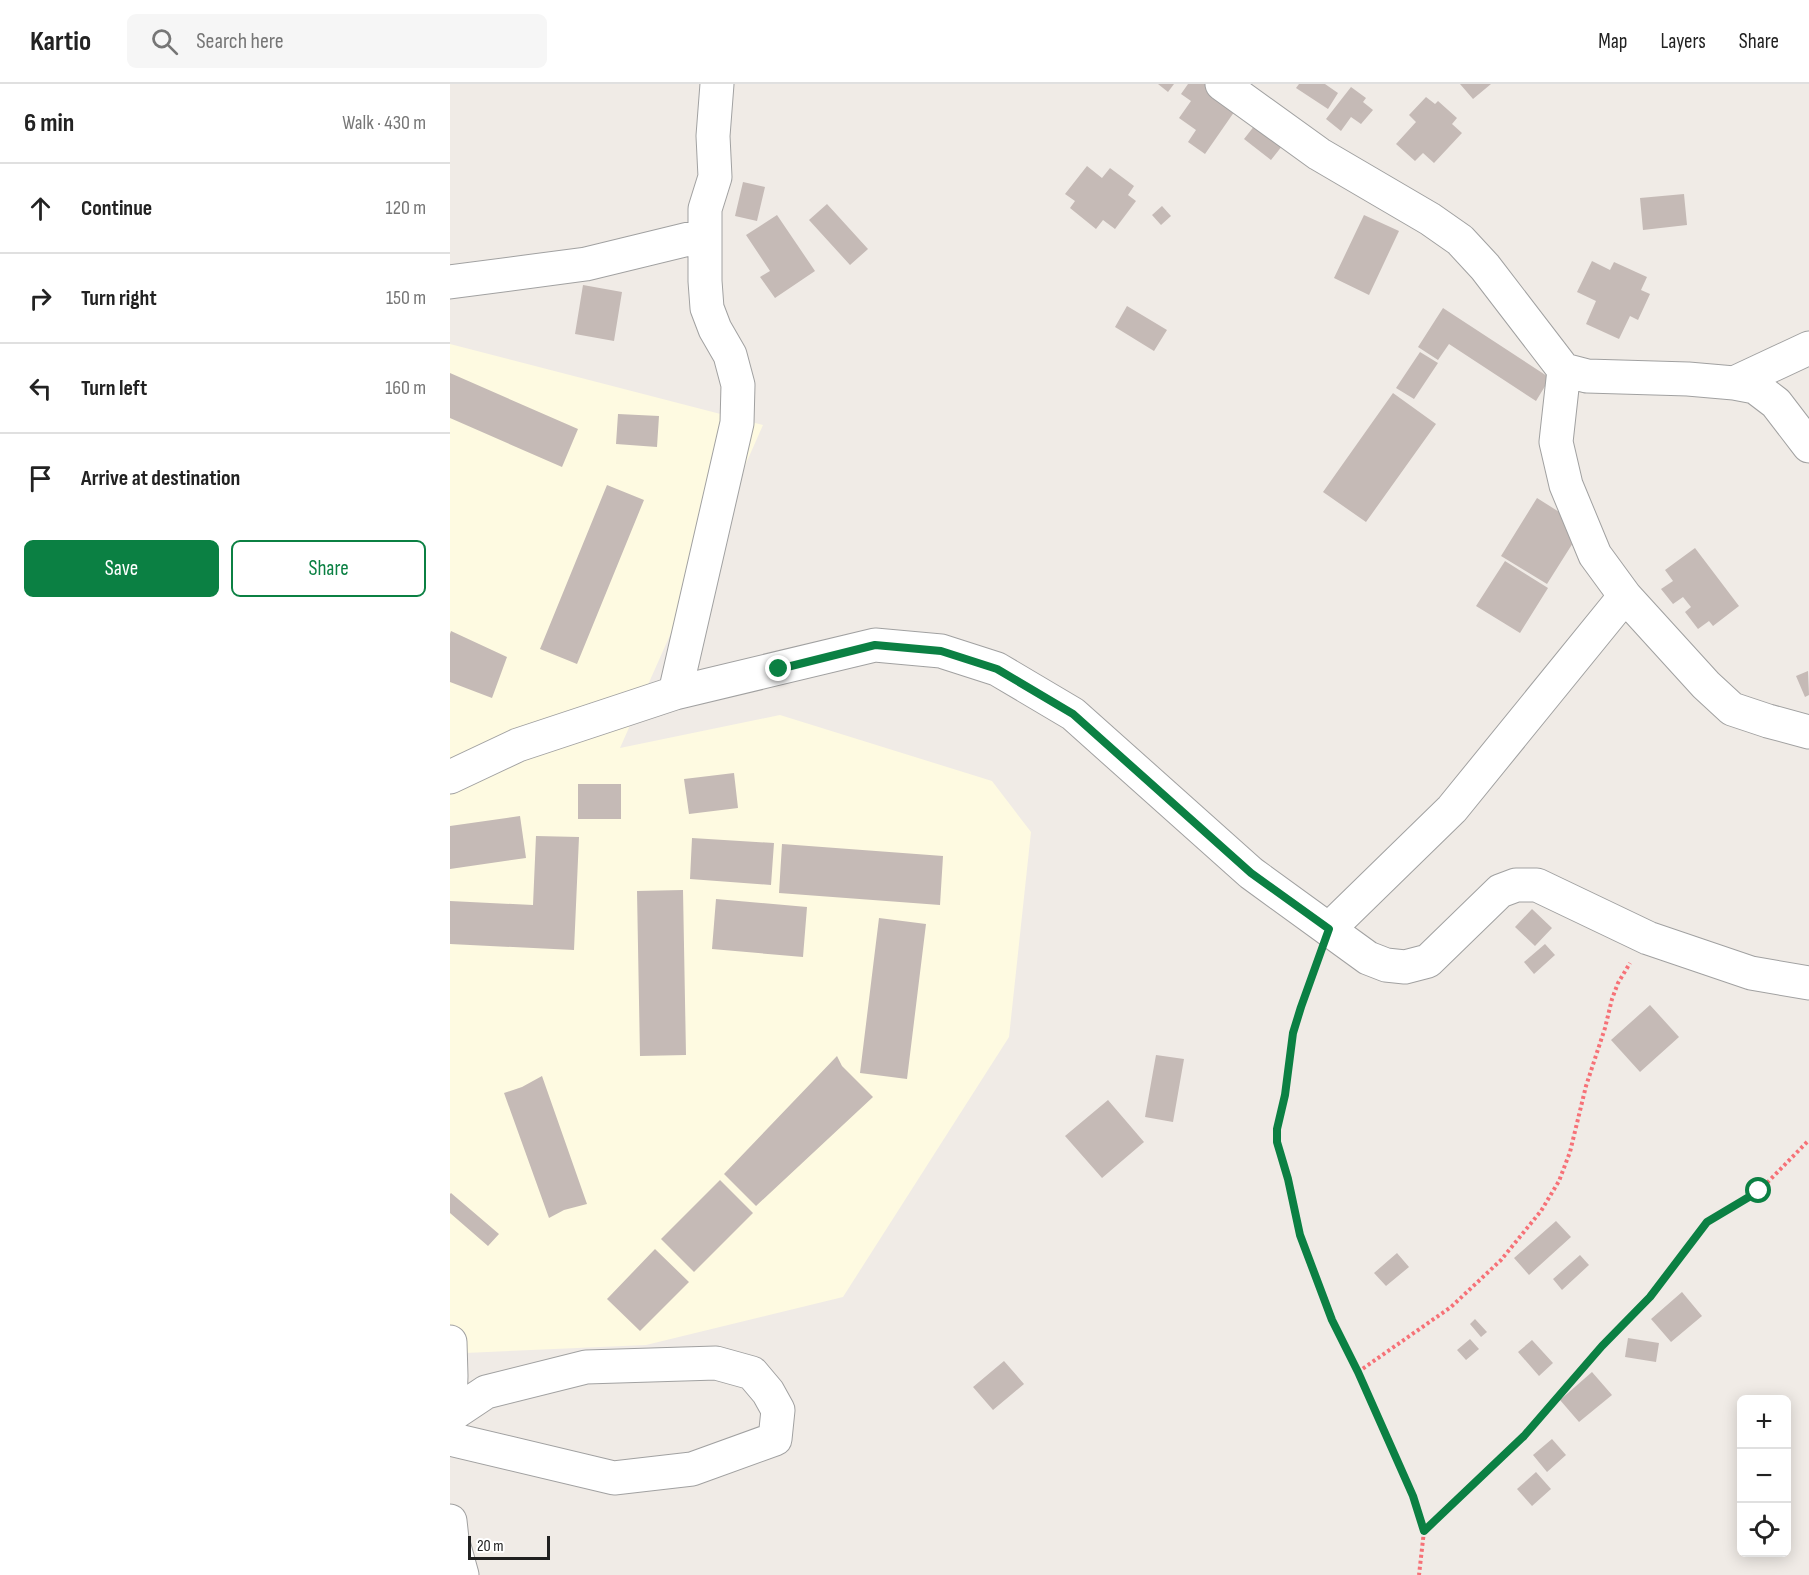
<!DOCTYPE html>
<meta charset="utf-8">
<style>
body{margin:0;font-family:"Sofia Sans Condensed",sans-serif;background:#f6f6f6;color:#222}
.controls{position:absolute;right:18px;bottom:18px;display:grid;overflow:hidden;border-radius:9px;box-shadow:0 3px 15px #0003}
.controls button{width:54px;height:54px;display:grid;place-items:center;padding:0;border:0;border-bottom:2px solid #e0e0e0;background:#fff;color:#222;font:30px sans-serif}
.scale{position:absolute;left:18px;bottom:15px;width:82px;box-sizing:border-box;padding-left:6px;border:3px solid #202020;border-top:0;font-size:16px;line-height:21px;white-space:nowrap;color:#202020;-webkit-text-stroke:4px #fff;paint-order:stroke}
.stop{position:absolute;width:18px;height:18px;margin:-14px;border:4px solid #0b8043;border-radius:50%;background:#fff}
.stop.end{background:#0b8043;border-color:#fff;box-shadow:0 2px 6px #0008}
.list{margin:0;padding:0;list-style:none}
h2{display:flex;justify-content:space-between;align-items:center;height:78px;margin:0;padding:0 24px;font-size:26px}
h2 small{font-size:20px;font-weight:400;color:#767676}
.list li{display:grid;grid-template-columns:39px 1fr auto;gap:18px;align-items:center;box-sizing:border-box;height:90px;padding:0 24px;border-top:2px solid #e0e0e0}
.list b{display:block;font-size:22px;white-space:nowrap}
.list em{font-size:20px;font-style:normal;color:#767676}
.actions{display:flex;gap:12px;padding:18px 24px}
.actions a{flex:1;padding:14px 0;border:2px solid #0b8043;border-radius:9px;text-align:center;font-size:21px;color:#0b8043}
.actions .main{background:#0b8043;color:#fff}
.icon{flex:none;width:33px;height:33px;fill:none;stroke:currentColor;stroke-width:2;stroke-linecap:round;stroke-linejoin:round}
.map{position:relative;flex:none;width:1359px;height:1491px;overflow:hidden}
header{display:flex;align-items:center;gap:36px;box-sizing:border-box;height:84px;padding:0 30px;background:#fff;border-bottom:2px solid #e0e0e0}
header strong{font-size:28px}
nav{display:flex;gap:33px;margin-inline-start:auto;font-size:21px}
.search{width:420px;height:54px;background:#f6f6f6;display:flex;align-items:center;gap:15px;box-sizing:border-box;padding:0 21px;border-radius:9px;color:#767676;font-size:22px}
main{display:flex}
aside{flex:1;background:#fff}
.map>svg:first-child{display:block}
</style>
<header>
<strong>Kartio</strong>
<div class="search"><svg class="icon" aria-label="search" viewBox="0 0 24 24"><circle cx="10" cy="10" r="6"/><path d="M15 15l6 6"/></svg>Search here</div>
<nav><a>Map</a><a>Layers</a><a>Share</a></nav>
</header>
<main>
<aside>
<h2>6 min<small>Walk · 430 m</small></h2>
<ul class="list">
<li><svg class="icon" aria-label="ahead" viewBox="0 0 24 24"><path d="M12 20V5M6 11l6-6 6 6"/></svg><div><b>Continue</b></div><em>120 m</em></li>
<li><svg class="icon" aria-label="right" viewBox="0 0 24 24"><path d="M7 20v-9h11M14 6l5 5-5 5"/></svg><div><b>Turn right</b></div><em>150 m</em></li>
<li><svg class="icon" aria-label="left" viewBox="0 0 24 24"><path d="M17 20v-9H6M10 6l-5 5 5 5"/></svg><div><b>Turn left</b></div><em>160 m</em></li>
<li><svg class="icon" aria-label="arrive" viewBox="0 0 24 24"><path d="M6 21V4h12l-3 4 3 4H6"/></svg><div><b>Arrive at destination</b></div></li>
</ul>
<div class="actions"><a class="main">Save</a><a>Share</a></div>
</aside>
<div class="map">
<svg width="1359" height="1491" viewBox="0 0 1359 1491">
<rect width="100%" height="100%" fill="#f0ebe6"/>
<!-- education -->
<path fill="#fefae1" d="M0 260 313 341 170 664 330 631 542 697 581 748 559 953 393 1213 196 1261 15 1269 0 1250Z"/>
<!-- building -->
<path fill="#c5bab6" d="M708 0H724L718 8Z
M738 0H758L789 21 755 70 738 58 746 46 729 34 741 17 731 10Z
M849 0H875L888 9 878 25 846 4Z
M1010 0H1041L1023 15Z
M901 3 916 14 913 18 923 26 911 40 901 33 891 47 876 35Z
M976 13 985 20 988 17 1007 34 1002 40 1012 49 984 79 973 69 965 77 946 60 966 38 959 31Z
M809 36 836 57 821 76 794 55Z
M637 82 652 94 660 84 684 102 678 111 686 117 665 145 653 136 646 145 620 124 625 117 615 110Z
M293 98 315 103 307 137 285 132Z
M1234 110 1237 141 1193 146 1190 114Z
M377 120 418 165 400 181 359 136Z
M712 122 721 132 711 141 702 131Z
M327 131 365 187 325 214 310 193 320 187 296 151Z
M914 131 949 147 919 211 884 194Z
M1142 177 1160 186 1164 178 1197 193 1191 206 1200 210 1188 236 1180 232 1169 255 1136 240 1146 217 1127 208Z
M133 201 172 208 164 257 125 250Z
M677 222 717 246 704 267 665 243Z
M993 224 1100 294 1086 317 999 260 988 276 968 263Z
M970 268 988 279 964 315 946 304Z
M0 289 128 345 112 383 0 334Z
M943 309 986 340 916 438 873 408Z
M168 330 209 332 207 363 166 360Z
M157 401 194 416 127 580 90 565Z
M1087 414 1133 443 1097 500 1051 472Z
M1245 464 1289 522 1263 542 1259 537 1248 545 1235 528 1241 523 1233 513 1223 520 1211 505 1223 497 1215 486Z
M1055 477 1098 504 1070 549 1026 522Z
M1 547 57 573 42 614 0 598V550Z
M1358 587 1359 611 1355 613 1346 592Z
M284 689 288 724 239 730 234 695Z
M128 700H171V735H128Z
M70 732 76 774 0 785V742Z
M86 752 129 753 124 866 0 860V817L83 821Z
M242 754 324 759 321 801 240 795Z
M332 760 493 772 490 821 329 809Z
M233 806 236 971 190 972 187 807Z
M266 815 357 823 353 873 262 865Z
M1082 825 1102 844 1085 862 1065 843Z
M429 834 476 840 457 995 410 989Z
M1095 860 1105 871 1084 890 1074 878Z
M1200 921 1229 953 1190 988 1161 956Z
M706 971 734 975 723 1038 695 1033Z
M387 972 392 982 423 1013 306 1122 274 1090Z
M92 992 137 1120 114 1126 99 1134 54 1009 72 1003Z
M658 1016 694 1058 652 1094 615 1052Z
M270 1096 303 1129 244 1188 211 1155Z
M1 1109 49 1150 38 1162 0 1129V1110Z
M1106 1137 1121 1153 1079 1191 1064 1174Z
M205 1165 239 1198 190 1247 157 1215Z
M947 1169 959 1183 936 1202 924 1189Z
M1130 1171 1139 1181 1112 1206 1103 1195Z
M1232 1208 1252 1232 1221 1258 1201 1235Z
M1025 1235 1037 1248 1031 1253 1020 1240Z
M1178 1254 1209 1259 1206 1278 1175 1273Z
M1020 1255 1029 1265 1016 1276 1007 1266Z
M1082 1256 1103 1279 1089 1292 1068 1268Z
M554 1277 574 1300 543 1326 523 1303Z
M1142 1288 1162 1311 1129 1338 1110 1316Z
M1102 1355 1116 1371 1097 1388 1083 1371Z
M1086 1388 1101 1405 1082 1422 1067 1405Z"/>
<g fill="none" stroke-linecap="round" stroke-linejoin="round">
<defs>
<path id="minor" d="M772 0 869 70 980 135 1010 156 1035 183 1114 286 1137 292 1238 295 1284 299 1305 303 1326 319 1359 362
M0 198 136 180 255 151
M1114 286 1106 358 1116 401 1145 471 1175 512 1256 601 1282 625 1318 637 1359 648
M1284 299 1359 264
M225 609 287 339 288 301 280 271 265 245 257 224 255 197V125L265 93 263 52 267 0
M0 693 68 661 225 609 425 561 491 567 547 585 623 630 801 789 918 874 936 881 955 883 978 877 1050 807 1066 801H1087L1198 854 1301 889 1359 899
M879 845 1002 725 1175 512
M0 1258 1 1292 0 1321
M0 1332 36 1308 136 1283 266 1279 302 1289 318 1308 328 1326 325 1355 242 1385 164 1394 0 1355
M0 1437 2 1455 12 1491"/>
</defs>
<!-- minor casing -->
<use href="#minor" stroke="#a1a1a1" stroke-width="35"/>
<!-- path -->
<path stroke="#f67177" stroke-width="4" stroke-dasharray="3 3" stroke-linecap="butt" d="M869 875 851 923 843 949 835 1011 827 1045V1058L838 1095 850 1151 882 1236 908 1288 963 1412 974 1447 969 1491
M908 1288 1001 1223 1051 1176 1091 1127 1109 1097 1120 1068 1136 1002 1155 944 1162 915 1168 899 1180 879
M974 1447 1074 1352 1152 1262 1200 1213 1257 1138 1309 1107 1359 1056"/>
<!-- minor -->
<use href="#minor" stroke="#fff" stroke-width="33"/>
</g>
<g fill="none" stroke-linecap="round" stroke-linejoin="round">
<!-- route -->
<path stroke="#0b8043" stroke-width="8" d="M329 585 425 561 491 567 547 585 623 630 801 789 879 845 851 923 843 949 835 1011 827 1045V1058L838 1095 850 1151 882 1236 908 1288 963 1412 974 1447 1074 1352 1152 1262 1200 1213 1257 1138 1309 1107"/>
</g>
</svg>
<div class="controls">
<button>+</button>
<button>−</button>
<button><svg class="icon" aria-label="locate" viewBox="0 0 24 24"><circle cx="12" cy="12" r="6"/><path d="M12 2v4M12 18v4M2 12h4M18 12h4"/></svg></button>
</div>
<div class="scale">20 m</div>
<div class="stop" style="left:1309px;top:1107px"></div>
<div class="stop end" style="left:329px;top:585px"></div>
</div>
</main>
